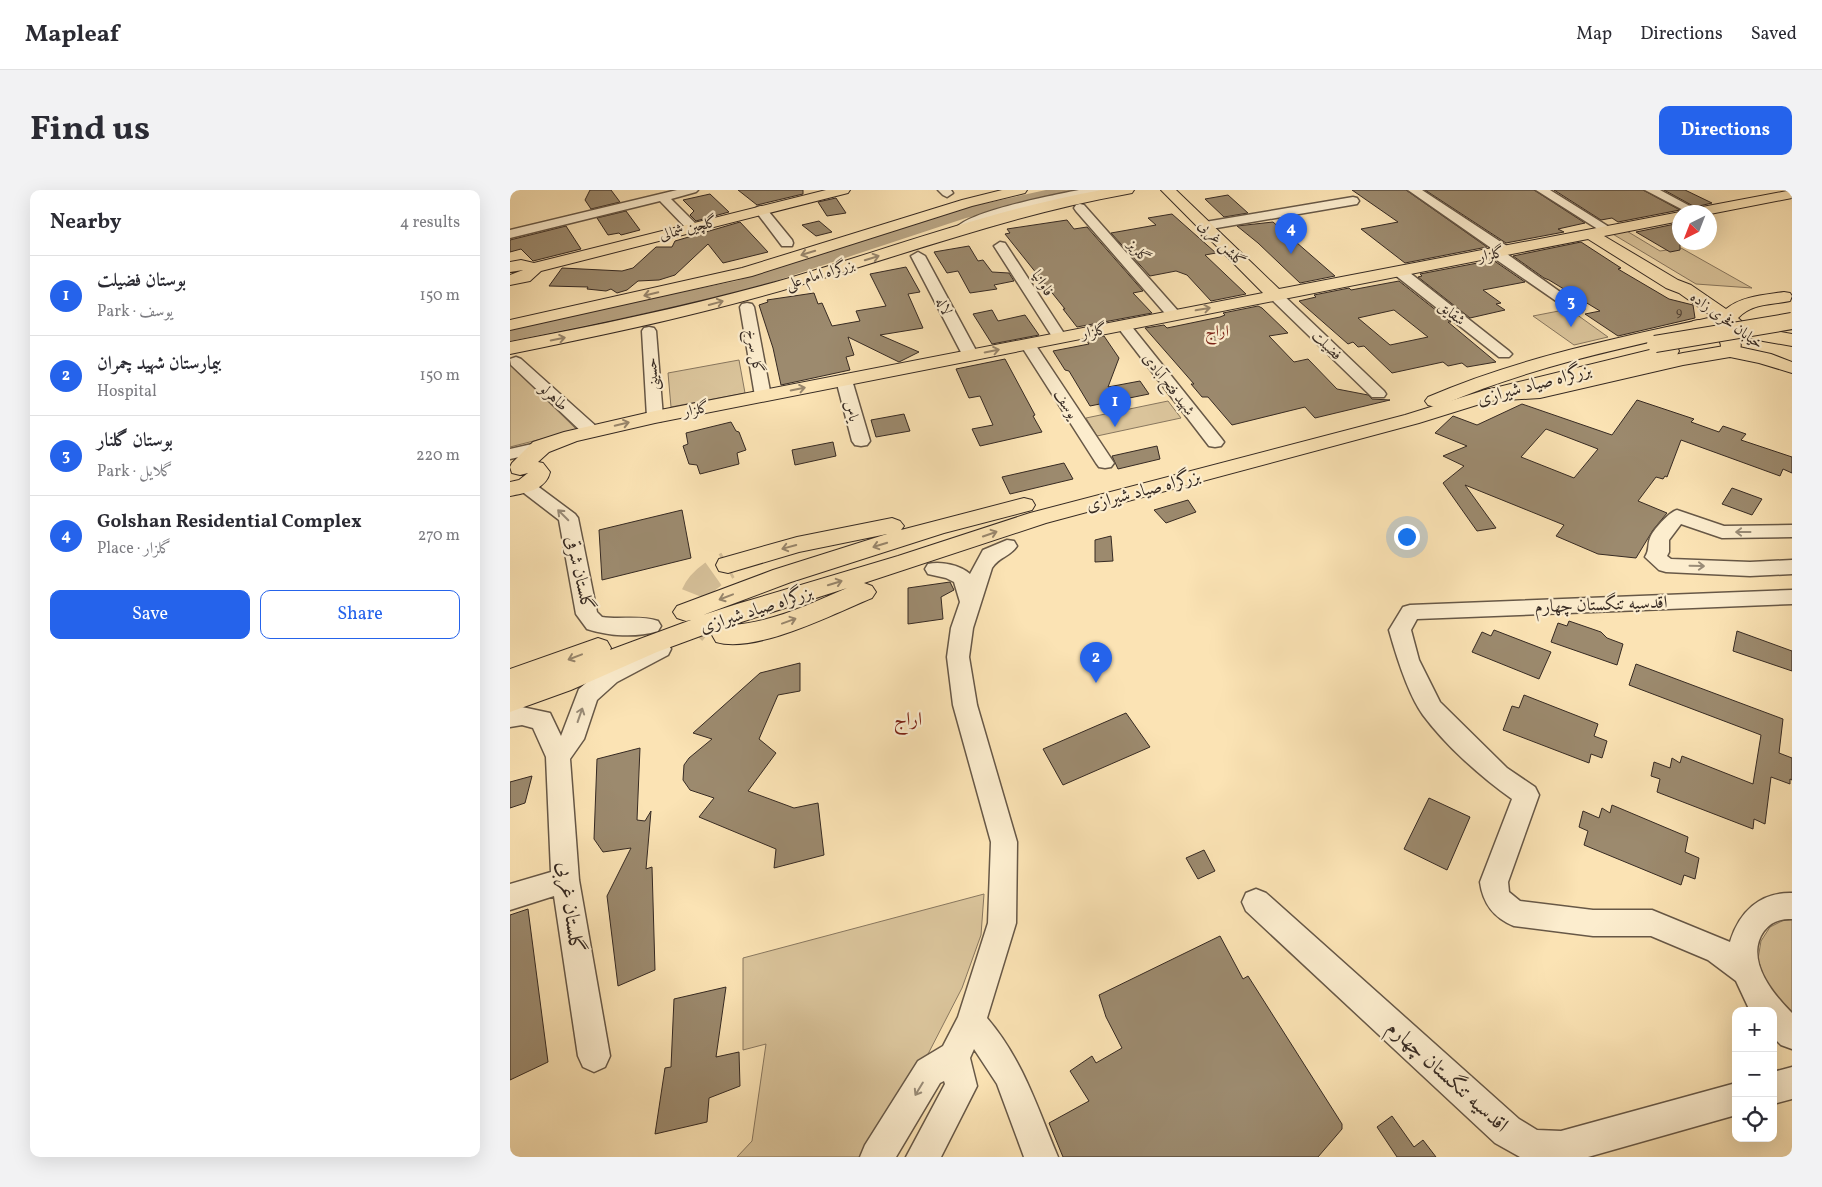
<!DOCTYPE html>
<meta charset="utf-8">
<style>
body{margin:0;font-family:Vollkorn,Amiri,serif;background:#f2f2f3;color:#2b2b33}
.controls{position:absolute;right:15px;bottom:15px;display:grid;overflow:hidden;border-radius:10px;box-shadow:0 5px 20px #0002}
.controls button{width:45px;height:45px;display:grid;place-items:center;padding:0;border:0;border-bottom:1px solid #e1e1e2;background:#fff;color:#2b2b33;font:25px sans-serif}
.compass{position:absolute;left:1162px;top:15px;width:45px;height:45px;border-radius:50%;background:#fff;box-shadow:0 5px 20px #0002;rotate:222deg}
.you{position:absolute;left:896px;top:346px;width:18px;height:18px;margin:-12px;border:4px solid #fff;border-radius:50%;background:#1a73e8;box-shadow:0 0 0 8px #1a73e833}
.badge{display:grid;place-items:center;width:32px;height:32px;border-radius:50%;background:#2563eb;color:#fff;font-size:16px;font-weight:700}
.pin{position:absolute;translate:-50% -41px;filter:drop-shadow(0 1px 2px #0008)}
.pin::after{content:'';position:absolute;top:26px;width:18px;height:15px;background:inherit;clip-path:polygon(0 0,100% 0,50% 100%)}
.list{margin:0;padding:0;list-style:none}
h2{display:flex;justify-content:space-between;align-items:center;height:65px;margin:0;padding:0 20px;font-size:21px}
h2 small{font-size:16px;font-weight:400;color:#7c7c81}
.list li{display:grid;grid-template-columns:32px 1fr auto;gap:15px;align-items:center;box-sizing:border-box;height:80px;padding:0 20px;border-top:1px solid #e1e1e2}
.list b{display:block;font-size:19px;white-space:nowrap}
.list p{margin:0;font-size:16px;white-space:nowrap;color:#7c7c81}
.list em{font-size:16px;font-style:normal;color:#7c7c81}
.actions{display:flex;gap:10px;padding:15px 20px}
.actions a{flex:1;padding:11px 0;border:1px solid #2563eb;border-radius:10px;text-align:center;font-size:18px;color:#2563eb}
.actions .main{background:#2563eb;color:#fff}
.icon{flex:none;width:28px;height:28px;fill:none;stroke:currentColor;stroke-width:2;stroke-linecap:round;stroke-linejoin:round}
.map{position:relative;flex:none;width:1282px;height:967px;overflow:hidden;border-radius:10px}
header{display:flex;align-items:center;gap:30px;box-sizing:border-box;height:70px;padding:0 25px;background:#fff;border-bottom:1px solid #e1e1e2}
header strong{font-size:24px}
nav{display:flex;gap:28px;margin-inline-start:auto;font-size:18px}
.intro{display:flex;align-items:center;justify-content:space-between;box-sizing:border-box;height:120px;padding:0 30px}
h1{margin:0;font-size:35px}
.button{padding:12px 22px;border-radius:10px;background:#2563eb;color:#fff;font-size:18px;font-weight:700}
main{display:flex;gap:30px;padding:0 30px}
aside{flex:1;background:#fff;border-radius:10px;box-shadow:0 5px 20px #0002}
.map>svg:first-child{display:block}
</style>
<header>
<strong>Mapleaf</strong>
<nav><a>Map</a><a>Directions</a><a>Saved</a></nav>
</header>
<div class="intro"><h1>Find us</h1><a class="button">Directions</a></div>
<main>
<aside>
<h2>Nearby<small>4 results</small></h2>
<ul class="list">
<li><span class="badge">1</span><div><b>بوستان فضیلت</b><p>Park · یوسف</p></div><em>150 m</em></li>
<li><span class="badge">2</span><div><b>بیمارستان شهید چمران</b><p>Hospital</p></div><em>150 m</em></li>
<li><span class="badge">3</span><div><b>بوستان گلنار</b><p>Park · گلایل</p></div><em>220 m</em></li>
<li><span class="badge">4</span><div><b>Golshan Residential Complex</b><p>Place · گلزار</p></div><em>270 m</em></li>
</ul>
<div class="actions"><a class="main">Save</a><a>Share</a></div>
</aside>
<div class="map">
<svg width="1282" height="967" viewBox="0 0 1282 967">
<rect width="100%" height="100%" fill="#fbe3b4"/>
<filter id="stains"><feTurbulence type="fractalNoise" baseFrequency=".004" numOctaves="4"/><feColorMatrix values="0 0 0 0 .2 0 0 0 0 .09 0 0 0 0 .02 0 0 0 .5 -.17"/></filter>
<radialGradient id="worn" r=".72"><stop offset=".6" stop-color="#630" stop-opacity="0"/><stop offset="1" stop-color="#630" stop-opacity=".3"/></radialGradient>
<!-- green -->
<path fill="#dac49b" stroke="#88775f" d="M1115 40 1150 61 1171 58 1242 98 1186 94 1101 43Z
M1059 119 1098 147 1064 155 1023 126Z
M4 169 1 175 67 240 0 257V170Z
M229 170 235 203 161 217 158 183Z
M658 211 671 228 587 246 576 228Z
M474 704 471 745 452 798 417 866 354 967H227L242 951 256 854 233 860V768Z
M1276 729H1282V826L1255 791 1248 769 1251 751 1260 737Z"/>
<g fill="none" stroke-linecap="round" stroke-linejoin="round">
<!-- river -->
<path fill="#b8a483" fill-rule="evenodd" d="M536 0H569L566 4 456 28 238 100 161 118 0 151V137L226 91 445 20Z"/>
</g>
<!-- building -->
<path fill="#9c8a6e" stroke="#362a23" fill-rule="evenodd" d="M80 0H101L110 12 81 19 75 10Z
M228 0H293V4L247 15Z
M842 0H896L977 57 895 73 851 39 888 32Z
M915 0H1024L1075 33 1048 39 1054 42 996 53Z
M1044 0H1133L1170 20 1108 32 1102 28 1091 30Z
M1154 0H1175L1202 13 1185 17Z
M200 4 219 22 186 31 180 25 184 21 173 10Z
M718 5 738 23 714 27 695 9Z
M326 8 336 23 317 26 308 12Z
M116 21 130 40 111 45 109 43 98 45 87 28Z
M662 24 706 63 695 65 736 104 701 111 677 85 666 81 640 86 601 43 646 35 638 28Z
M557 30 564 39 577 37 633 101 623 103 642 123 567 137 553 119H555L495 44 500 43 497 39Z
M309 31 322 42 306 46 292 35Z
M230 32 258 62 213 73 198 54 165 85 149 90 128 91 117 100 107 103 101 99 96 101 77 99 78 97 39 96 52 78 112 81 123 78 146 57H162L165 51Z
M763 32 825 86 790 93 748 53 727 36Z
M1170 33V60L1160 62 1126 42Z
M56 36 71 59 23 71 11 59 0 62V50Z
M1071 52 1111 78 1108 79 1159 109 1183 115 1185 128 1108 146 1075 124 1090 121 1039 90 1034 88 1003 66Z
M459 56 468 71 473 70 482 82 499 83 504 91 484 95 487 99 460 103 448 81 437 83 424 62Z
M983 70 1015 92 973 100 991 113 986 114 995 120 960 128 908 87 912 86 910 84Z
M396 77 410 102 398 104 413 138 370 145 409 162 389 172 338 147 344 165 336 167 340 180 271 195 263 158 249 115 258 112 257 110 304 103 308 114 312 113 322 136 350 131 346 121 376 116 360 84Z
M889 91 941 132H938L986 172 957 177 952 173 938 176 933 172 882 183 854 156 848 157 843 152 838 154 789 111 806 107 804 105 839 98 841 100ZM884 120 918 147 880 155 848 128Z
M748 116 752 118 778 143 759 146 784 172 798 169 827 199 858 205 862 209 880 210 805 228 795 217 722 235 698 207H692L681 194H684L635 138 654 135 657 138 710 127 715 125 713 123Z
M482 120 488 131 515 125 529 145 482 154 463 124Z
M594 146 609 168 598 197 630 191 639 204 580 216 559 181 555 180 543 161 579 154 576 150Z
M495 169 525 225 523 226 532 242 470 256 462 239 483 235 470 206 459 208 446 179Z
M1127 210 1184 229 1181 232 1209 242 1213 236 1236 244 1231 250 1282 267V283L1273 279 1270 286 1171 250 1157 287 1155 286 1153 289 1146 287 1128 311 1157 323 1143 340 1126 368 1088 364 1046 346 1054 335 955 295 986 338 967 341 933 293 954 276 933 266 957 256 925 243 943 226 967 235 1012 214 1102 245ZM1036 239 1088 259 1064 288 1011 267Z
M394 224 400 241 366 247 361 230Z
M221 232 226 241 229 242 236 260 227 263 229 274 190 284 187 275 179 274 173 256 178 254 176 243Z
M323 252 326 266 285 275 282 260Z
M647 256 650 269 608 279 602 266Z
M554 273 563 289 500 304 492 287Z
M1222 298 1252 309 1242 325 1212 314Z
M678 310 686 322 656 333 644 320Z
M172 320 181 368 92 390 89 340Z
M601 346 603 371 585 372V350Z
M440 392 444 400 431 407 433 429 398 434V398Z
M1059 431 1091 442 1097 448 1113 454 1107 475 1041 452 1048 433 1057 436Z
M984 440 1041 462 1029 489 962 462 972 442 981 446Z
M1227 441 1282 461V481L1223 461Z
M290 473V501L268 505 249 549 266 563 238 601 284 618 308 613 314 665 264 678 266 659 189 627 204 608 180 600 173 590 174 575 179 568 202 549 183 543 250 483Z
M1126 474 1273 529 1269 563 1282 568V590L1280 589V594L1261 587 1255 634 1244 629 1243 639 1147 602 1150 589 1141 586 1144 572 1160 578 1162 568 1170 573 1172 566 1243 594 1251 545 1119 495Z
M1014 505 1088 534 1084 546 1097 551 1092 568 1081 564 1079 573 993 540 1002 516 1009 518Z
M616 523 640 557 553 595 533 559Z
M130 558 127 630 135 631 141 621 136 679 142 677 145 780 108 796 97 706 121 658 93 662 84 649 87 569Z
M22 586 15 613 0 618V592Z
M919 608 960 627 937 680 894 659Z
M1102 615 1178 647 1175 662 1189 668 1185 689 1174 685 1171 695 1074 655 1078 641 1069 637 1073 621 1089 628 1092 618 1100 623Z
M694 660 705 681 688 689 676 668Z
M18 719 38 872 0 890V725Z
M710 746 733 789 738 786 832 934V939L808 967H553L539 933 579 911 560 881 582 866 586 873 612 858 596 827 589 805Z
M216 797 206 867 229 862 230 896 199 908 197 932 145 944 155 878 161 877 164 809Z
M882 926 904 957 913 950 926 967H887L867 937Z"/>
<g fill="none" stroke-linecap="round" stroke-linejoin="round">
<!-- highway-tunnel -->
<path stroke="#d4be97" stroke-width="28" stroke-dasharray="28 14" stroke-linecap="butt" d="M201 440C167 413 188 391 218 375"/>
<defs>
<path id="minor" d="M167 0H188L186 2 161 9 186 34 188 37 186 40H178L150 11 0 48V40Z
M428 0H441L443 3 437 7 433 5Z
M569 0H593L587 4 521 17 488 27 456 41H448L446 38C460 21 544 5 569 0Z
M898 0H912L1000 58 1002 61 997 64 1074 119 1072 122H1062L981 66 979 63 984 60Z
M1026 0H1040L1104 40 1098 44 1094 43Z
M1135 0H1150L1191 22H1177Z
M843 7 847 8 849 11 847 14 695 40 689 36 695 32Z
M570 14 574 15 669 122 671 125 669 128H659L566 21 564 18 566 15Z
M251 16 255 17 282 50 283 53 282 56H272L247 23 245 20 247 17Z
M490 52 495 53 557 148 555 151H545L543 148 484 56Z
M408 62 415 66 469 166 466 169H456L453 166 401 66Z
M890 78 895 79 999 161 1002 164 999 167H989L885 85 883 82 885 79Z
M766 102 771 103 874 201 876 204 874 207H862L761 109 759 106 761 103Z
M237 113 242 114 244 117 261 206 259 209H247L245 206 230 117 232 114Z
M613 131 618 132 711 248 714 252 711 256 705 257 699 256 606 135 608 132Z
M139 137 144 138 146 141 153 227 151 231H139L137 227 132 141 134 138Z
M518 149 523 151 604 273 601 277 595 278 589 277 586 273 510 154 513 151Z
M6 167 11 169 87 237 90 241 87 245H75L1 175 0 169Z
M334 185 340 187 342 190 360 251 357 255 351 256 345 255 342 251 326 190 328 187Z
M31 252 37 253 40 257 37 261 0 269V259Z
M16 290 22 292 65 324 68 328 87 422 92 427C110 430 130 425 148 431L151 436 148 441C126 448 99 446 77 439L66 424 49 330 10 300 7 296 10 292Z
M1167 320 1214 336 1282 335V347L1212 348 1171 334 1159 350V362L1157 366 1161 369 1240 372 1282 370V384L1240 386 1156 382 1149 380 1135 367C1140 359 1137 356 1140 348 1143 340 1159 322 1167 320Z
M497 350 504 351 507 356C501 366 489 367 482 378L463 438 459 467 467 515 507 652 506 733 477 828C513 870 527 917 548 967H514L487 894 464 859 460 868 467 896 431 967H396L435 894 434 891 430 893 386 967H350L355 955 408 871 433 856 448 827 478 733 481 652 443 515 437 467 441 438 450 412 444 392 436 388 418 384 415 379 418 374C431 371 450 375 460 384L473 360Z
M1282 400V414L907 429 901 440 909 470 930 512 997 578 1025 597 1029 605 998 692 999 702 1010 711 1083 720H1142L1220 752C1229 722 1250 702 1282 703V729C1270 729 1262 731 1254 741 1234 769 1263 804 1282 823V859L1271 855 1263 847V821H1240L1226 791 1198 770 1141 746H1083L1004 736C984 728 973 714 970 692L1002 609C971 587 936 556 913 525 898 504 886 465 879 440L893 417 900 415Z
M150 451 158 453 161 459 158 465 107 492 87 510 74 549 60 569 69 690 100 866 95 877 84 882 73 877 68 866 44 706 0 720V694L41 682 36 567 23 538 12 535 0 537V519L12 517 40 523 51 546 69 499 91 480Z
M746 699 756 703 1009 929 1027 940 1051 941 1226 893V925L1078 967H1010L985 953 736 721 732 712 736 703Z
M1282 877V909L1263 914V882Z"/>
<path id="major" d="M316 0H340L338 3 31 81 20 91 0 95V85L13 80 0 82V72L11 70 24 73Z
M651 0H666L769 99 1170 22H1174H1170V31L1094 46 1168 90 1181 95 1216 119C1232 106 1254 105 1274 102L1280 103 1282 106 1280 111C1262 115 1242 113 1228 128L1237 136 1282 144V156L1253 151 1228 145 1225 141 1215 135C1120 156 1022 176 932 215L925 217 918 215 915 211 918 207C1008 168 1107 148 1203 127L1169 103 1156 98 1078 49 145 233 67 251 39 262 28 272 33 273 40 282C36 300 15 303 0 306V292L9 290 18 283 10 285 2 283 0 277 2 273 23 252 54 242 145 221 753 103Z
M1282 0V8L1200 24V22H1180L1182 19 1187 18Z
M1220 155 1261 164 1282 172V183L1249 173 1220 167 1173 175 1030 208 979 211 972 209 969 205 972 201 979 199 1030 196 1173 163Z"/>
<path id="highway" d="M492 0H517L515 3 462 16 242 86 0 140V130L232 78 452 10Z
M592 0H624L622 3 617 4C505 24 399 63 290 95 195 124 97 144 0 164V152C93 134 185 115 276 89 381 58 484 19 592 0Z
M1189 130C1204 133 1243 142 1227 165L1220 167 1213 165 1211 161C1213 143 1197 144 1183 139L1180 135 1183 131Z
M1160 155 1167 157 1169 161 1167 165 986 209 909 233 536 333 354 393 362 396 366 402 362 408C323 424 246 464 206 452L202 445 204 441 147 462 61 500 0 522V479L88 448 97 451 101 458 100 460 181 430 176 431 167 428 163 422 167 416 263 380 377 344 289 362 218 383 209 381 206 375 209 369 287 347 382 328 390 331 394 336 391 340 514 308 522 310 525 315 522 320 434 343 281 392 193 425 227 414 388 366 520 323 895 225 972 201ZM337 398C300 414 263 432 222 435Z"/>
</defs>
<!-- minor casing -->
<use href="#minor" stroke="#675847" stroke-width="3"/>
<!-- major casing -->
<use href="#major" stroke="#362a23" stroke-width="2"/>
<!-- highway casing -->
<use href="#highway" stroke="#362a23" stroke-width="2"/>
<!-- minor -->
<use href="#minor" fill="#fcedce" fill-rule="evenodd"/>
<!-- major -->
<use href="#major" fill="#fbe3b4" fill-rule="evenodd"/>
<!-- highway -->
<use href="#highway" fill="#fbe3b4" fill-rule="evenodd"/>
<defs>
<path id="highway-bridge" d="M1145 154 1282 131"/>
</defs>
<!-- highway-bridge casing -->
<use href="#highway-bridge" stroke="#362a23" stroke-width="18" stroke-linecap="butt"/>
<!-- highway-bridge -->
<use href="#highway-bridge" stroke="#fbe3b4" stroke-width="16"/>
</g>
<!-- one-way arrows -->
<defs><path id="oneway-shaft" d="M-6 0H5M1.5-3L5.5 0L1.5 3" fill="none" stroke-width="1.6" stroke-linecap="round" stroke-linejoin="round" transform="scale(1.25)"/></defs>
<g stroke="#98866c">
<use href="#oneway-shaft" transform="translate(298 63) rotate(163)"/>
<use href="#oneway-shaft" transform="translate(362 68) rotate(-17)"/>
<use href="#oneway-shaft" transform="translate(141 104) rotate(167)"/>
<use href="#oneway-shaft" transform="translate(206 113) rotate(-15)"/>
<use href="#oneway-shaft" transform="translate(693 119) rotate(-10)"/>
<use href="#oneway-shaft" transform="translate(48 149) rotate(-11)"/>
<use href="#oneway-shaft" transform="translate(482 161) rotate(-11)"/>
<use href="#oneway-shaft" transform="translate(288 199) rotate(-11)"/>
<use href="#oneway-shaft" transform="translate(112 234) rotate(-13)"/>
<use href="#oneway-shaft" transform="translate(480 344) rotate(-19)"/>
<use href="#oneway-shaft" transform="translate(370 355) rotate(163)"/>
<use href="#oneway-shaft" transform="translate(279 357) rotate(165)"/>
<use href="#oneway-shaft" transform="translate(325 393) rotate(-17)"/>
<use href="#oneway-shaft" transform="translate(216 407) rotate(159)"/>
<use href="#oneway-shaft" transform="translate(279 431) rotate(-20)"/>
<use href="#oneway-shaft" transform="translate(65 467) rotate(159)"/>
</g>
<g stroke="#998c78">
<use href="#oneway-shaft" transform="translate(53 325) rotate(-135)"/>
<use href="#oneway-shaft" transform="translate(1233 342) rotate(-180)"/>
<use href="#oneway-shaft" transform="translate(1187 376) rotate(1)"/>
<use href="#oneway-shaft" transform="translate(70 525) rotate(-71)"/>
<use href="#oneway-shaft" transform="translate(409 899) rotate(121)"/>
</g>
<g text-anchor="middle" stroke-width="4.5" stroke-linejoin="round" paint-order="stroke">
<!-- far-number labels -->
<g font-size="12" fill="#504236">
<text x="1169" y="126">9</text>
</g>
<!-- far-street labels -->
<g font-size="15" fill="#362a23" stroke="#fcedce">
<text transform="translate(178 38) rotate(-14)" y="5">گلچین شمالی</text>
<text transform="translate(712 53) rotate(45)" y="5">گلشن غربی</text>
<text transform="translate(629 61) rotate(49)" y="5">گلریز</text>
<text transform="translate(981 64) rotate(-11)" y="5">گلزار</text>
<text transform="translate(310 84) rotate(-17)" y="5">بزرگراه امام علی</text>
<text transform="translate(533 93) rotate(57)" y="5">فاوانیا</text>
<text transform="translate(434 116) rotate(62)" y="5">لاله</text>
<text transform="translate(942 123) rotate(38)" y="5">شقایق</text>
<text transform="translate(1217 130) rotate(36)" y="5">خیابان فخری زاده</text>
<text transform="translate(584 141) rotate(-12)" y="5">گلزار</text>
<text transform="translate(817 155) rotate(44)" y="5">فضیلت</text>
<text transform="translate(245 161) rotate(80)" y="5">گل سرخ</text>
<text transform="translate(142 184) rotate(-94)" y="5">حسینی</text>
<text transform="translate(659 194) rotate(52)" y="5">شهید فتح آبادی</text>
<text transform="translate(44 207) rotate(43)" y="5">طاهرلو</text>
<text transform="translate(556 214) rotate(57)" y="5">یوسف</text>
<text transform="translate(186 219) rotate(-11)" y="5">گلزار</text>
<text transform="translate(342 221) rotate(75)" y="5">یاس</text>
</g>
<!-- far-neighbourhood labels -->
<g font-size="16" fill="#7a1f14" stroke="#fcedce">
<text x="707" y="146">اراج</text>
</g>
<!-- street labels -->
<g font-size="18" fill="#362a23" stroke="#fcedce">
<text transform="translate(1024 194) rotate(-15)" y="6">بزرگراه صیاد شیرازی</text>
<text transform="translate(633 300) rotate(-15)" y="6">بزرگراه صیاد شیرازی</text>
<text transform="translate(70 383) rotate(77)" y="6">گلستان شرقی</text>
<text transform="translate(1091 414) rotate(-2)" y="6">اقدسیه تنگستان چهارم</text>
<text transform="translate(246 419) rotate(-18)" y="6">بزرگراه صیاد شیرازی</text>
</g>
<!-- neighbourhood labels -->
<g font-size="19" fill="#7a1f14" stroke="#fcedce">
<text x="398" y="535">اراج</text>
</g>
<!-- near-street labels -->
<g font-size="21" fill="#362a23" stroke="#fcedce">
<text transform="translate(61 717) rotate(82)" y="7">گلستان غربی</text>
<text transform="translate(938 886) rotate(42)" y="7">اقدسیه تنگستان چهارم</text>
</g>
</g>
<rect width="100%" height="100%" filter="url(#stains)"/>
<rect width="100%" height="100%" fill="url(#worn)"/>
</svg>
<div class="controls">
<button>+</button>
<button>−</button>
<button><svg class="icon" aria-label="locate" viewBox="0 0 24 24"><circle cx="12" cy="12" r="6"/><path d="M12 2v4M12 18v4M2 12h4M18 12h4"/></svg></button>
</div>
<svg class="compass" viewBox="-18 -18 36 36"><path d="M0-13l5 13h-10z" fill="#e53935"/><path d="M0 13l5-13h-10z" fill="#7c7c81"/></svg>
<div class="you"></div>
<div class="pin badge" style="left:605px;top:237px">1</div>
<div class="pin badge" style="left:586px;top:493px">2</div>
<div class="pin badge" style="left:1061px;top:137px">3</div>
<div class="pin badge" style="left:781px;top:64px">4</div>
</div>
</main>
